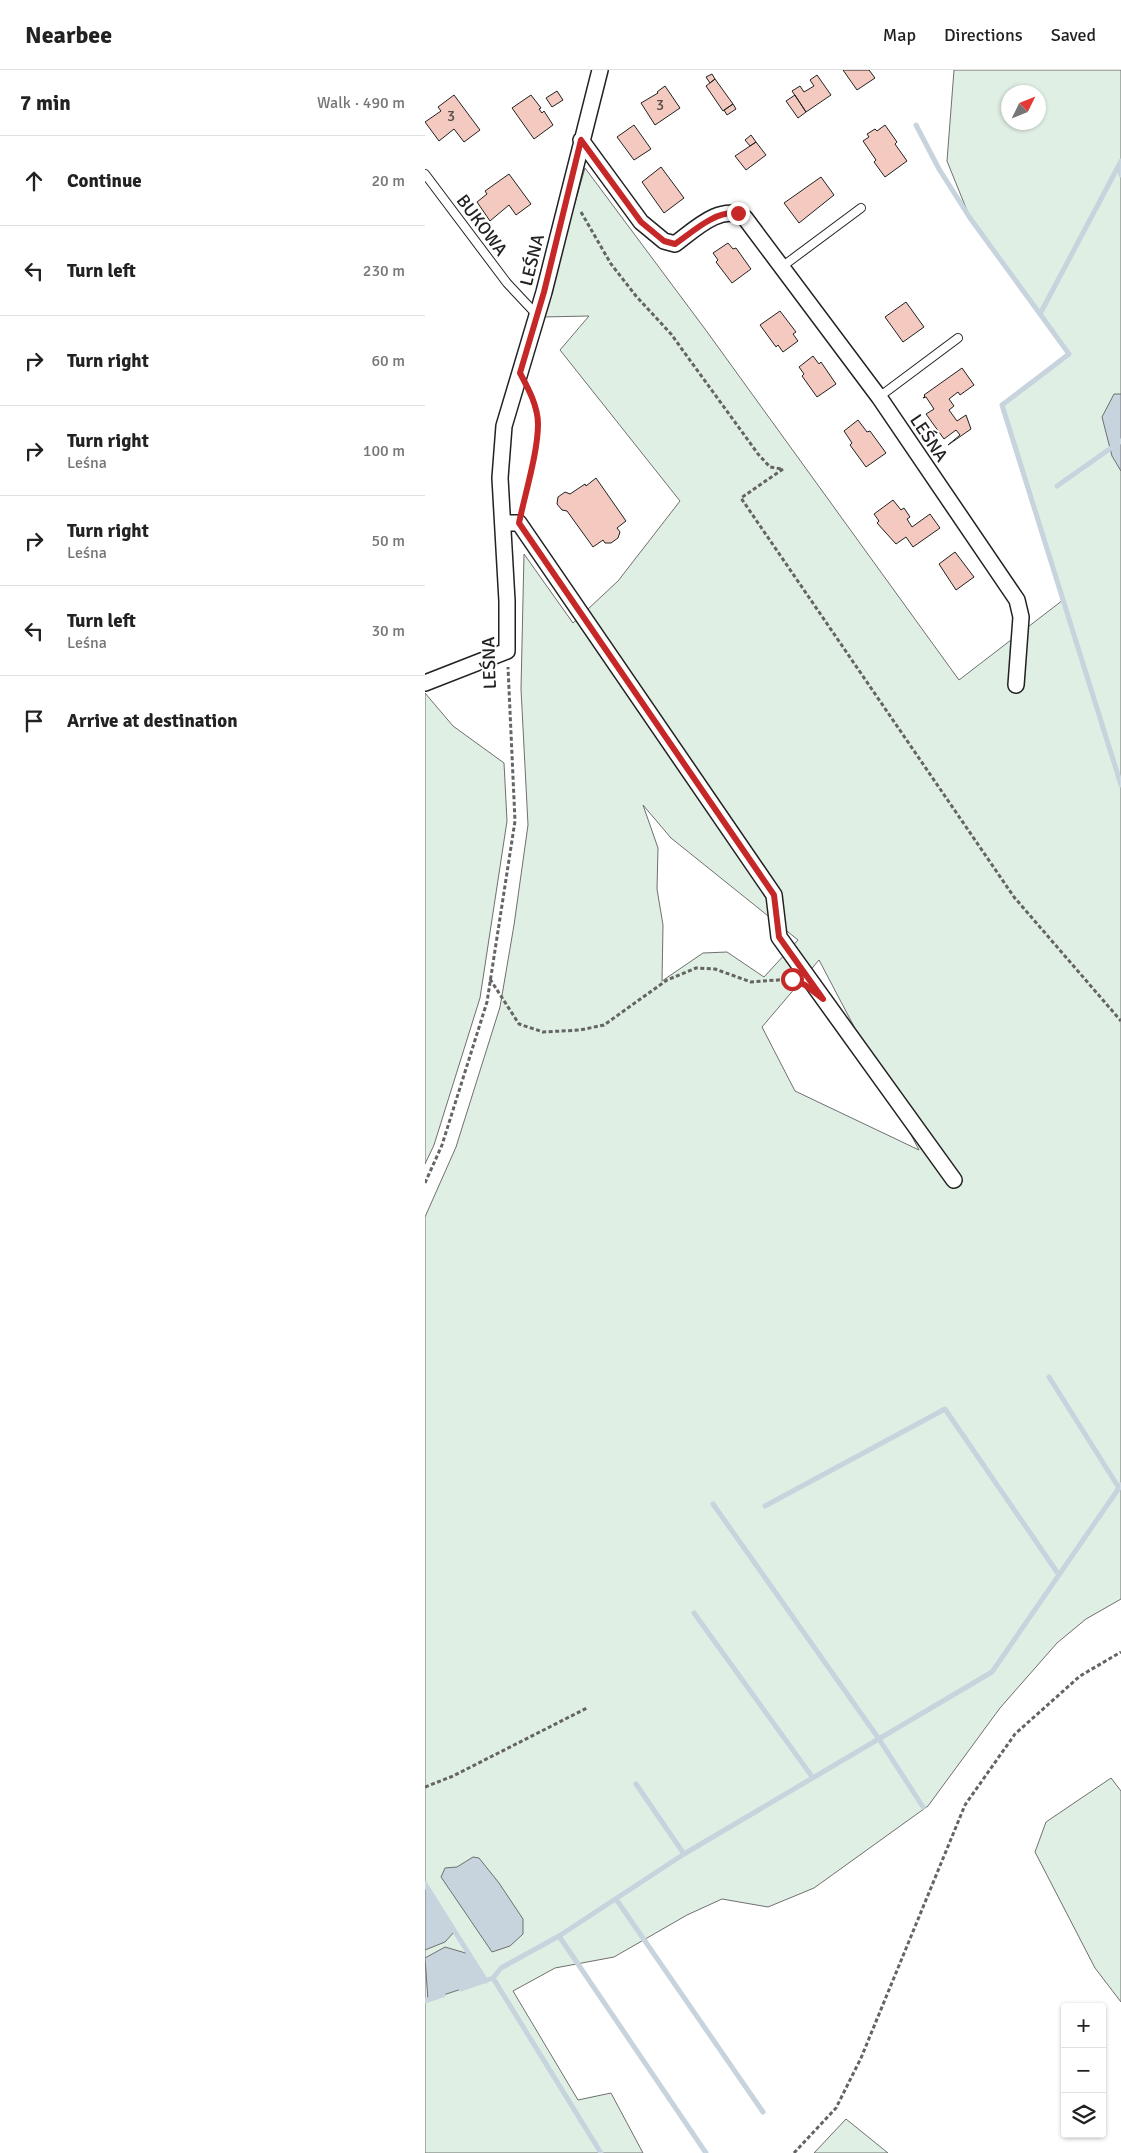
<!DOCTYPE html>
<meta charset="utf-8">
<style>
body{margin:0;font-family:Signika,sans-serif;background:#f6f6f6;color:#222}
.controls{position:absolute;right:15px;bottom:15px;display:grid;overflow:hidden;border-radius:5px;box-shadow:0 1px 4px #0004}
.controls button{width:45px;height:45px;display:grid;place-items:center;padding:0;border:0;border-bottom:1px solid #e0e0e0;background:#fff;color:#222;font:25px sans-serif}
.compass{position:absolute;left:576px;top:15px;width:45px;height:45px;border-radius:50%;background:#fff;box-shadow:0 1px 4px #0004;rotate:47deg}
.stop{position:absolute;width:15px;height:15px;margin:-11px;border:4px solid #c62828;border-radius:50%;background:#fff}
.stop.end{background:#c62828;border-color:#fff;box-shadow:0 1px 5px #0008}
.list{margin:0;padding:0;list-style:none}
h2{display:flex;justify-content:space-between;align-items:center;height:65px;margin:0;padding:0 20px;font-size:21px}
h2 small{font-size:16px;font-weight:400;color:#767676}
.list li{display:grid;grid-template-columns:32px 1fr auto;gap:15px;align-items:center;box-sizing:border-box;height:90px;padding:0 20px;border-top:1px solid #e0e0e0}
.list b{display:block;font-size:19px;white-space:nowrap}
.list p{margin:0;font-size:16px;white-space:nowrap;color:#767676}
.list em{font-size:16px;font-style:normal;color:#767676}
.icon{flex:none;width:28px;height:28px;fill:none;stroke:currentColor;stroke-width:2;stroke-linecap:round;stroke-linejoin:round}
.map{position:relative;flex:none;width:696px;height:2083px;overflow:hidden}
header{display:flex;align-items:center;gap:30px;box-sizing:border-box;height:70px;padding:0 25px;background:#fff;border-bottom:1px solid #e0e0e0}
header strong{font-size:24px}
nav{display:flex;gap:28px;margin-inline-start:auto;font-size:18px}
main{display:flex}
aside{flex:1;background:#fff}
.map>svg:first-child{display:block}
</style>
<header>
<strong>Nearbee</strong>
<nav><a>Map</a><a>Directions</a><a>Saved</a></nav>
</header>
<main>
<aside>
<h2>7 min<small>Walk · 490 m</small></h2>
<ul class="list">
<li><svg class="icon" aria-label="ahead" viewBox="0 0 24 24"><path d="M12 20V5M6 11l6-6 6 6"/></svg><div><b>Continue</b></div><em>20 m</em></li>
<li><svg class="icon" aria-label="left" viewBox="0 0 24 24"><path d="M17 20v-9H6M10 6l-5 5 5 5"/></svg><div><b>Turn left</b></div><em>230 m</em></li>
<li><svg class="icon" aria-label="right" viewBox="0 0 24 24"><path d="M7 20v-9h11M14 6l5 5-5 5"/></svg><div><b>Turn right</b></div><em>60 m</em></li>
<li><svg class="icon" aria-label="right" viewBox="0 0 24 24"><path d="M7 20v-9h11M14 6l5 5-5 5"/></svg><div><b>Turn right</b><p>Leśna</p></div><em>100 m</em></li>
<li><svg class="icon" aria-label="right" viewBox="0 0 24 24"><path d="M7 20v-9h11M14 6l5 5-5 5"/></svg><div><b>Turn right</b><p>Leśna</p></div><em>50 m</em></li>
<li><svg class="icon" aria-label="left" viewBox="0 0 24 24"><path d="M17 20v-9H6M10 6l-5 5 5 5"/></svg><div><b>Turn left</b><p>Leśna</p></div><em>30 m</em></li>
<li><svg class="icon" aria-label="arrive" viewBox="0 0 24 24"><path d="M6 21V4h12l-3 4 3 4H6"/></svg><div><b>Arrive at destination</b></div></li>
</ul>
</aside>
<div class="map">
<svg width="696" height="2083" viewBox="0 0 696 2083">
<rect width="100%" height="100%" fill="#fff"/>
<!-- green -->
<path fill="#e0efe3" stroke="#6f6f6f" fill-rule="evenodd" d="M529 0H696V1529L661 1549 632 1573 575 1638 503 1736 389 1818 343 1837 297 1829 262 1845 189 1887 130 1898 88 1921 153 2030 186 2023 218 2083H0V1147L31 1077 75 937 89 855 103 755 96 619 99 484 148 553 193 511 255 431 135 280 164 246 117 247 160 98 280 259 534 610 638 530 577 335 644 284 545 148 522 91ZM584 22H614V52H584ZM218 735 246 768 373 870 339 907 302 882 278 883 237 911 238 855 232 819 233 778ZM394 890 494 1080 370 1021 337 957Z
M0 623 28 656 79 693 82 751 55 928 9 1075 0 1094Z
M686 1708 696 1721V1932L670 1898 610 1782 621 1752Z
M421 2049 463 2083H389Z"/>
<!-- water -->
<path fill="#c7d3dd" stroke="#6f6f6f" d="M689 324H696V401L687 386 677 347Z
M48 1787 54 1788 74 1813 98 1849V1864L85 1876 67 1882 16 1807 20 1798 32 1797Z
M0 1814 30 1861 20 1872 0 1880Z
M20 1877 44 1884 61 1911 3 1930 0 1888Z"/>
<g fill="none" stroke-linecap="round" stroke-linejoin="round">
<!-- stream -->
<path stroke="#c7d3dd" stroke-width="5" d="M491 55 514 99 545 148 615 244
M696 91 694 95 696 105
M694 95 615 244 644 284 577 335 696 715
M632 416 696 371
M624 1307 694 1418
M288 1434 454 1669 498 1737
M340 1436 520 1339 634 1505
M269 1543 388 1708
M211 1714 259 1784
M0 1814 61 1911
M191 1829 338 2042
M134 1866 281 2083
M68 1908 176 2083
M36 1919 68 1908 76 1898 134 1866 259 1784 567 1602 696 1415
M0 1931 18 1925"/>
</g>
<!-- building -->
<path fill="#f3c9c0" stroke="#222" d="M418 0H444L450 8 432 20Z
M287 4 290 9 285 13 281 7Z
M392 5 406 25 381 42 367 21 375 16 379 22 389 16 385 10Z
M290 9 308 34 298 41 281 16Z
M240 16 255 38 230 55 216 33 233 23 232 22Z
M132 21 138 30 127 37 121 28Z
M29 25 55 60 39 72 29 59 14 71 0 52 16 41 13 37Z
M106 25 116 38 114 39 117 43 119 41 128 55 109 69 87 38Z
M370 25 381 42 373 48 361 31Z
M308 34 311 39 302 45 299 40Z
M209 55 226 79 209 90 192 67Z
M460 55 472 72 470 74 482 91 460 107 449 92 451 90 438 71 444 67 442 64 450 59 452 61Z
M326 65 331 72 325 76 320 70Z
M331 72 341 85 321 100 310 86Z
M236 97 259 128 239 143 217 112Z
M84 104 106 134 91 145 84 135 65 151 52 132 62 124 60 121Z
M396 107 409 125 374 153 359 133Z
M303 173 308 179 311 178 326 199 307 213 291 192 293 190 288 183Z
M481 232 499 257 478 272 460 247Z
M355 241 371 262 368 264 373 271 358 282 353 275 351 277 335 255Z
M388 286 394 294 396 292 411 314 392 327 377 306 379 304 374 297Z
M537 298 549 315 535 325 533 322 524 329 529 336 524 340 532 351 541 345 546 359 523 375 535 365 531 360 519 369 501 344 509 339 501 327 498 328 500 326 499 325Z
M433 350 442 362 445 361 461 383 441 397 425 375 427 373 419 361Z
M171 408 201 451 192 458 195 462 193 468 186 473H180L178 470 168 477 142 441 137 440 132 434 133 427 140 422 145 424 160 414 161 416Z
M468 430 476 440 479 438 485 447 482 449 487 457 505 444 515 458 488 477 481 467 471 474 452 453 454 451 449 444Z
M530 482 549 507 531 520 514 494Z"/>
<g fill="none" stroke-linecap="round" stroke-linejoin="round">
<defs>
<path id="service" d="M0 104 82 213 112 245
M358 196 436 138
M454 327 533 268"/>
<path id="minor" d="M156 70 216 152 239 171 250 174C269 160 297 132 320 148L454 327 592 530 596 547 591 615
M78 453H94L349 825 354 867 529 1110
M0 613 82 581V531L75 408 79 356 119 222 175 0"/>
</defs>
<!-- service casing -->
<use href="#service" stroke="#222" stroke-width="10"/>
<!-- minor casing -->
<use href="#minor" stroke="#222" stroke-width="18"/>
<!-- path -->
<path stroke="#646464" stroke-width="3" stroke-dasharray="4 2.5" stroke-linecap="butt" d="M156 142 186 194 211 226 246 264 333 384 345 397 357 399
M358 399 316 428 589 827 696 951
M97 440 111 375 113 352 105 322
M65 909 94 954 118 962 155 960 179 955 242 910 271 898 290 899 326 912 366 909
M0 1113 17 1075 62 932 90 751 83 597
M0 1717 28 1706 162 1638
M369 2083 411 2038 436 1988 540 1735 590 1664 655 1606 696 1582"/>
<!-- service -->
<use href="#service" stroke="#fff" stroke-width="8"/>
<!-- minor -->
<use href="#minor" stroke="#fff" stroke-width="15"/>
</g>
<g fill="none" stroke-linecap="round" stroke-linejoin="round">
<!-- route -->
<path stroke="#c62828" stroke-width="6" d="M313 143C289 141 269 161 250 174L239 171 216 152 156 70 119 222 95 303C103 318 113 336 113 354 113 382 100 424 94 453L349 825 354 867 398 929 380 915 367 909"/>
</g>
<g text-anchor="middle" stroke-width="4" stroke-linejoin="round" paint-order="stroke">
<!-- number labels -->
<g font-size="15" fill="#564c4a">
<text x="235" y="40">3</text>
<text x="26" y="51">3</text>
</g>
<!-- street labels -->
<g font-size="18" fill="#222" stroke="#fff">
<text transform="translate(57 155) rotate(53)" y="6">BUKOWA</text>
<text transform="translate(107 190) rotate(-76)" y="6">LEŚNA</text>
<text transform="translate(504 368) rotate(56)" y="6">LEŚNA</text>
<text transform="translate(64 593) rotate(-92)" y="6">LEŚNA</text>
</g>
</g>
</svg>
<div class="controls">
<button>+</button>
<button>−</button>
<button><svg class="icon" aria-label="layers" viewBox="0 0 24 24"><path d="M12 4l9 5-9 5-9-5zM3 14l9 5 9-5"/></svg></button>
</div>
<svg class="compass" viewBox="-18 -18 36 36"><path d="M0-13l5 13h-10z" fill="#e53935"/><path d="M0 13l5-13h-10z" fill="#767676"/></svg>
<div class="stop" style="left:367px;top:909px"></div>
<div class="stop end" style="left:313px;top:143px"></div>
</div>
</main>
